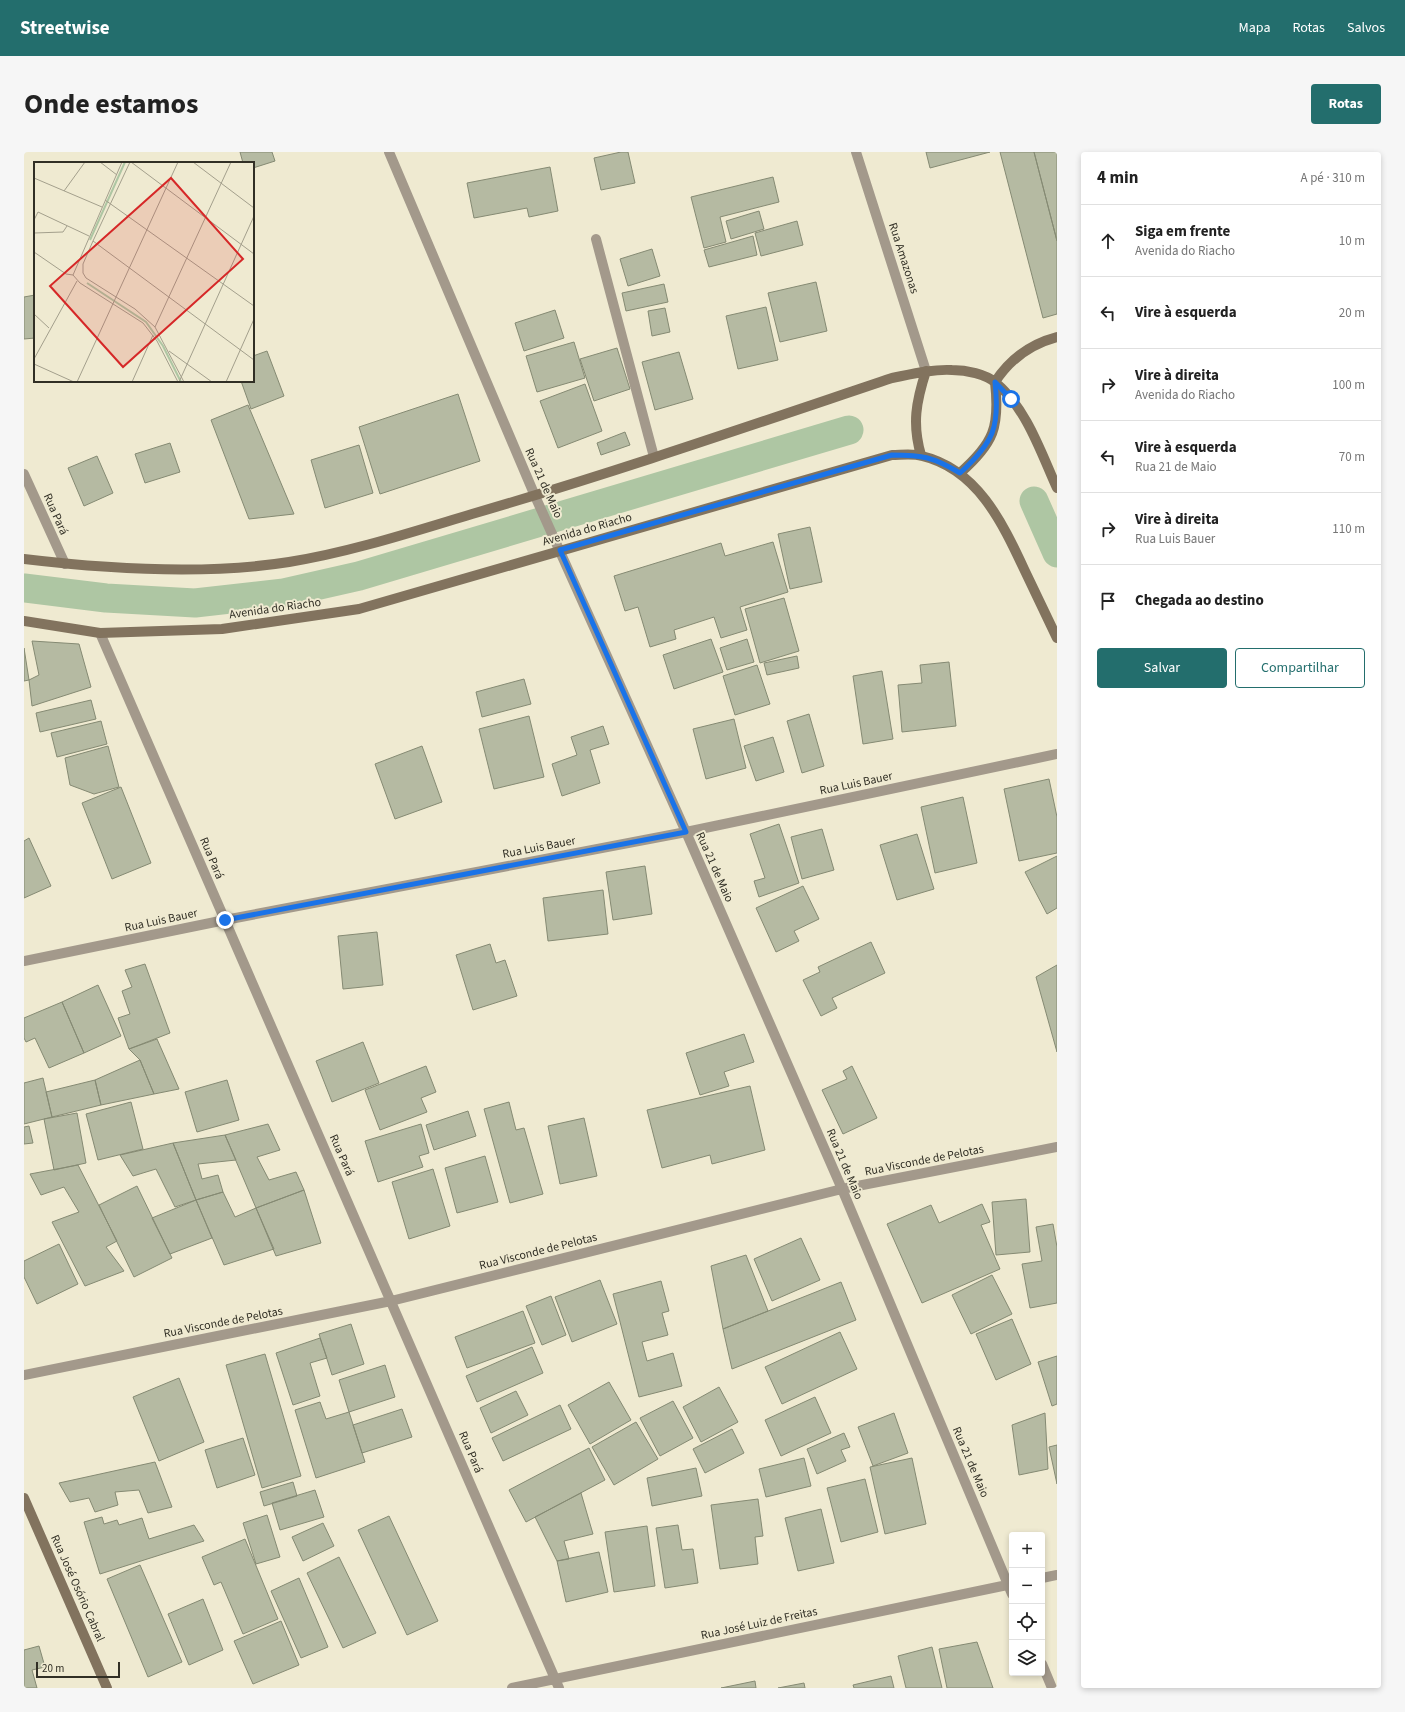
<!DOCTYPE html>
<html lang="pt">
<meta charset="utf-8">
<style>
body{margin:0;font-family:"Source Sans 3",sans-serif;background:#f6f6f6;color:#222}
.controls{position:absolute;right:12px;bottom:12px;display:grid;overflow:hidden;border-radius:4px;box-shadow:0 2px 6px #0003}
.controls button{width:36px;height:36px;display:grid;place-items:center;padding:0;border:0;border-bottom:1px solid #e0e0e0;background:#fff;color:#222;font:20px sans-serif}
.scale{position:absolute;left:12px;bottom:10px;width:84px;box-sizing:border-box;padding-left:4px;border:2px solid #312f25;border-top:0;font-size:11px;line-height:14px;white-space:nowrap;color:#312f25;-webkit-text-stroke:3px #efead1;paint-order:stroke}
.stop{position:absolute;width:12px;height:12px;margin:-9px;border:3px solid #1a73e8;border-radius:50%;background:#fff}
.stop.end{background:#1a73e8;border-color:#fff;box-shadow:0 1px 4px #0008}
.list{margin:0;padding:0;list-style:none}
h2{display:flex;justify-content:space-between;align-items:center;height:52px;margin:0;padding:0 16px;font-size:17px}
h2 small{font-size:13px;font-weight:400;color:#767676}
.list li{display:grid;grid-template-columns:26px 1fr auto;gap:12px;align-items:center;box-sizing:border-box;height:72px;padding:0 16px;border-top:1px solid #e0e0e0}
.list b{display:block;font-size:15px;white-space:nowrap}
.list p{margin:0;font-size:13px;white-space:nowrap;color:#767676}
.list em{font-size:13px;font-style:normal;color:#767676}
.actions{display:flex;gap:8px;padding:12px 16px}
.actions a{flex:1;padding:9px 0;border:1px solid #236e6d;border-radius:4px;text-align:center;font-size:14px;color:#236e6d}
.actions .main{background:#236e6d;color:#fff}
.icon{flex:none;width:22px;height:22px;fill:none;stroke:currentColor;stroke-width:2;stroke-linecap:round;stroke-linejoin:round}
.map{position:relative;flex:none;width:1033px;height:1536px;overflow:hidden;border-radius:4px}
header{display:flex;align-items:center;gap:24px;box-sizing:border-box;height:56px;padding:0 20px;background:#236e6d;color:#fff}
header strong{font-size:19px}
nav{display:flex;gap:22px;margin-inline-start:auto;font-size:14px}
.intro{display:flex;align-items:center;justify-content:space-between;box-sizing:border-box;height:96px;padding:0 24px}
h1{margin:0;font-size:28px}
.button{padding:10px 18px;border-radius:4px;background:#236e6d;color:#fff;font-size:14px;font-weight:700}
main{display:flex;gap:24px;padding:0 24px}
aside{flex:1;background:#fff;border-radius:4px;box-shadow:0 2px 6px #0003}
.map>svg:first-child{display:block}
</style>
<header>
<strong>Streetwise</strong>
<nav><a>Mapa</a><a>Rotas</a><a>Salvos</a></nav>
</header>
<div class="intro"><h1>Onde estamos</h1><a class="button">Rotas</a></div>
<main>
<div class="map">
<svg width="1033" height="1536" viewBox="0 0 1033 1536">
<rect width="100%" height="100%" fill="#efead1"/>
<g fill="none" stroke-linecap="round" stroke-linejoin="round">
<!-- canal -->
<path stroke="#aec6a3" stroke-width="29" d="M1010 349 1033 401
M0 436 82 446 171 451 260 441 335 424 825 278"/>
</g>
<!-- building -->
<path fill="#b5baa2" stroke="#858a73" d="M216 0H248L251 9 229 16V11H219Z
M597 0H604L611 31 577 38 570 6Z
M902 0H966L906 16Z
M976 0H1010L1033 89V162L1019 166Z
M1010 0H1033V89Z
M526 15 534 59 505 65 503 56 450 66 443 31Z
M749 25 755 50 696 65 702 90 680 96 667 45Z
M735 59 740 77 707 87 702 69Z
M773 69 779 93 737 104 731 81Z
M729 84 733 103 685 115 680 98Z
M628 97 636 124 604 134 596 107Z
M792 130 803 179 756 190 744 141Z
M640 132 644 150 602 159 598 141Z
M11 143V186L0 187V145Z
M742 155 754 208 714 217 702 164Z
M641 156 646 180 628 184 624 159Z
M531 158 540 186 500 199 491 171Z
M550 190 561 226 513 240 502 204Z
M593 196 606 237 570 249 556 207Z
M243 199 260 244 227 257 217 229H229V204Z
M655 200 669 247 631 258 618 210Z
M561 232 578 279 534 296 516 249Z
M434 242 456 309 356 342 335 275Z
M224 253 270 362 225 367 187 268Z
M601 280 606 293 577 303 573 291Z
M146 291 156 320 121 331 111 302Z
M335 293 349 341 301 356 287 308Z
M73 304 89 341 60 354 44 316Z
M786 375 798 430 766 437 754 382Z
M749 390 764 440 716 455 723 478 697 486 690 465 650 478 652 487 626 495 614 455 601 459 590 424 697 391 701 404Z
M760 446 775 499 736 511 721 457Z
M687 487 699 520 650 537 639 503Z
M723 487 730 510 703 518 696 496Z
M8 489 55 492 67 535 8 554 5 528 15 523Z
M0 496 5 528 0 529Z
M773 504 775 516 743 523 740 511Z
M925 510 932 574 878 580 874 533 898 531 896 513Z
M733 513 746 552 711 563 699 524Z
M858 519 869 587 839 592 829 524Z
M500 527 507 552 458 565 452 540Z
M67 548 72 567 16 580 12 561Z
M785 562 800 614 778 621 763 569Z
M505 564 520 625 470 637 455 577Z
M710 567 722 616 682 627 669 577Z
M77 569 83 592 33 605 27 581Z
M579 574 585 592 566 598 576 631 538 644 528 612 553 603 547 585Z
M749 585 760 620 732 629 720 594Z
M84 594 95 635 70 642 46 633 41 606Z
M398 594 418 650 371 667 351 612Z
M1025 627 1033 665V701L995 709 980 637Z
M97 635 127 711 88 727 58 651Z
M939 645 953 711 911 721 897 655Z
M755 672 775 731 735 745 730 729 741 726 726 682Z
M798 677 810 718 778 727 767 685Z
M893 682 910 737 873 748 856 693Z
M5 686 27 734 0 746V689Z
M1033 704V756L1023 762 1001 720Z
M621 714 628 762 589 768 582 720Z
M779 734 795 767 770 779 775 789 752 800 732 756Z
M579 738 584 782 524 789 519 746Z
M353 780 359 833 319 837 314 784Z
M847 790 861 821 808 846 813 856 797 864 779 828 796 820 794 815Z
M466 792 472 811 481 808 493 844 449 858 432 803Z
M121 812 146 881 105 897 94 866 106 862 98 839 108 835 101 818Z
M1033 813V900L1012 825Z
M74 833 97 884 60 901 38 850Z
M38 850 60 901 25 916 11 886 2 890 0 886V866Z
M720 882 730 910 700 920 705 934 676 943 662 901Z
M133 887 155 937 130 942 116 908 105 897Z
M339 890 355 931 308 950 292 909Z
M116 908 130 942 77 953 71 928Z
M402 914 412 940 397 946 403 960 356 978 341 938Z
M828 914 853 966 819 982 798 938 823 927 819 919Z
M19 926 28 965 0 972V931Z
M71 928 77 953 28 965 22 940Z
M203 928 215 968 173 980 161 940Z
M726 934 741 998 688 1012 686 1003 638 1016 623 958Z
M107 950 119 997 74 1008 62 962Z
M485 950 492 978 500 976 519 1042 486 1051 460 957Z
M444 959 452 984 410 998 402 973Z
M53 961 62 1011 30 1018 20 967Z
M560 966 573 1024 536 1032 524 974Z
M244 972 256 998 233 1005 245 1028 272 1020 280 1038 232 1056 201 983Z
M397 972 405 1001 395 1004 399 1015 354 1030 341 989Z
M5 974 9 991 0 992V975Z
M201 983 212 1008 174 1012 178 1027 194 1023 199 1040 172 1048 149 991Z
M149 991 172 1048 151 1055 132 1017 109 1024 96 1003Z
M461 1004 474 1050 433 1061 421 1016Z
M54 1013 93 1089 82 1095 100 1119 61 1134 28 1070 55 1060 40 1035 17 1043 6 1022Z
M409 1017 426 1074 385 1087 368 1030Z
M113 1034 148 1106 110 1125 75 1053Z
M280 1038 297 1091 252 1104 232 1056Z
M199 1040 211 1065 232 1056 250 1097 200 1113 172 1048Z
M1002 1047 1006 1100 972 1103 968 1050Z
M172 1048 188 1086 146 1102 128 1066Z
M958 1052 966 1070 957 1073 976 1117 898 1151 863 1072 907 1053 915 1071Z
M1029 1072 1033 1095V1151L1006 1156 998 1112 1018 1109 1012 1075Z
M777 1086 796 1128 748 1149 730 1107Z
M35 1092 54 1132 13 1152 0 1125V1109Z
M722 1103 744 1159 699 1177 687 1114Z
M968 1123 988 1162 947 1182 928 1143Z
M576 1128 593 1172 548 1190 531 1145Z
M637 1129 645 1159 638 1161 644 1183 618 1190 623 1209 649 1201 658 1234 615 1245 589 1142Z
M817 1130 832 1168 708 1217 699 1177Z
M527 1144 542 1183 518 1193 502 1154Z
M499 1159 511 1191 443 1216 431 1185Z
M988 1167 1007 1212 972 1228 952 1182Z
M327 1172 340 1212 308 1223 295 1182Z
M816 1180 833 1217 758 1252 741 1215Z
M296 1186 303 1206 286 1211 296 1244 269 1253 252 1201Z
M508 1195 519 1221 453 1250 442 1224Z
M241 1202 277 1324 238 1336 202 1213Z
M1033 1204V1252L1028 1254 1014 1210Z
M361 1213 371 1245 325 1260 315 1228Z
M155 1226 180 1290 135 1309 109 1245Z
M585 1230 607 1268 566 1292 544 1253Z
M695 1235 714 1270 677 1290 659 1255Z
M492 1239 504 1263 467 1281 456 1256Z
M791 1245 807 1281 757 1304 741 1268Z
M649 1249 669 1286 636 1304 616 1266Z
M296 1250 302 1267 325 1260 341 1310 292 1326 271 1258Z
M536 1253 547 1277 479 1309 468 1286Z
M378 1257 388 1285 338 1301 329 1273Z
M870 1261 884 1301 849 1314 834 1275Z
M1021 1261 1024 1317 995 1323 988 1273Z
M612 1270 634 1307 590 1333 568 1295Z
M708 1277 720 1301 681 1321 669 1297Z
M820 1281 826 1295 817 1298 822 1309 793 1322 783 1297Z
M219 1286 231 1323 193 1336 181 1298Z
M1033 1293V1332L1025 1295Z
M565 1296 581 1328 502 1370 485 1338Z
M780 1306 787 1334 742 1345 735 1317Z
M888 1306 902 1372 861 1382 846 1315Z
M131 1310 148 1355 124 1361 115 1338 91 1340 94 1353 71 1360 65 1346 46 1350 35 1331Z
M672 1316 678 1344 628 1354 623 1326Z
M841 1327 854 1380 817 1390 803 1336Z
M269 1330 273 1344 240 1354 236 1340Z
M291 1338 300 1365 256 1378 248 1351Z
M557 1341 569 1382 540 1389 545 1407 533 1409 511 1365Z
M734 1347 739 1384 731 1385 734 1412 696 1417 687 1353Z
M797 1357 810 1411 774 1419 761 1366Z
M243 1363 256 1405 232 1412 219 1371Z
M365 1364 414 1469 383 1483 334 1378Z
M78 1365 80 1372 93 1368 95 1373 118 1366 125 1387 170 1373 180 1389 76 1422 60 1370Z
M299 1371 310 1394 279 1409 268 1385Z
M654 1373 658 1398 669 1397 674 1431 641 1436 632 1376Z
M623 1374 631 1434 590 1440 581 1380Z
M221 1387 254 1467 219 1482 197 1430 190 1433 178 1405Z
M575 1400 584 1440 542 1450 533 1409Z
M315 1405 352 1481 319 1496 283 1421Z
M116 1413 158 1510 124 1525 83 1427Z
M275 1426 304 1495 277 1506 247 1439Z
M179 1447 199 1498 165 1513 144 1462Z
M257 1469 275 1513 229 1532 210 1489Z
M953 1490 969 1536H923L915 1497Z
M15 1494 21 1515 8 1518 13 1536H0V1498Z
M908 1495 918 1536H882L874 1504Z
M867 1524 870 1536H830L829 1533Z
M731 1529 732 1536H697Z
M780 1531 781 1536H754Z"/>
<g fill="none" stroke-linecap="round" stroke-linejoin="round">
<!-- lane -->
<path stroke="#a3998b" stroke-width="10" d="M572 87 630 305"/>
<!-- street -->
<path stroke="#a3998b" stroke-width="10" d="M365 0 511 344 662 680 818 1037 988 1442
M832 0 902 219
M0 322 41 412
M76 481 535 1536
M0 809 201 768 662 680 1033 602
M0 1223 367 1149 818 1037 1033 995
M1018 1426 1033 1423
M1018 1512 1028 1536
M488 1536 988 1432"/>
<!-- secondary -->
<path stroke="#82735e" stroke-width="10" d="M897 303C888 272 892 250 902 219
M936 321C970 291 976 275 971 230 986 207 1006 192 1033 185
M0 407C83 417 183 423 265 410 327 400 388 380 448 362 589 321 728 273 868 226 888 222 908 217 928 218 942 218 962 222 972 231 1003 257 1017 301 1033 336
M0 469 76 481 198 477 335 457 868 303C877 303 889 301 898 304 953 317 978 370 1000 417 1011 440 1022 463 1033 486
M0 1346 83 1536"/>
</g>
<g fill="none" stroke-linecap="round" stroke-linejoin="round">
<!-- route -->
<path stroke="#1a73e8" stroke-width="5" d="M201 768 662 680 536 398 868 303C899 303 909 305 936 321 970 290 976 275 971 230L987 247"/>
</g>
<g text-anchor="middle" stroke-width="4" stroke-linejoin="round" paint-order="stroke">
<!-- street labels -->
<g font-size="12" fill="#312f25" stroke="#efead1">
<text transform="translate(880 106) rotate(72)" y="4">Rua Amazonas</text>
<text transform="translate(520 331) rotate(66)" y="4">Rua 21 de Maio</text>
<text transform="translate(32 362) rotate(66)" y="4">Rua Pará</text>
<text transform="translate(563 377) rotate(-16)" y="4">Avenida do Riacho</text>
<text transform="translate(251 456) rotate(-8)" y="4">Avenida do Riacho</text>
<text transform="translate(832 631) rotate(-12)" y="4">Rua Luis Bauer</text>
<text transform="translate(515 695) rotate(-11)" y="4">Rua Luis Bauer</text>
<text transform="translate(188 706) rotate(67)" y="4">Rua Pará</text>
<text transform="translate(691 715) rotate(66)" y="4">Rua 21 de Maio</text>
<text transform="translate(137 768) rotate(-12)" y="4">Rua Luis Bauer</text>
<text transform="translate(318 1003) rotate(66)" y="4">Rua Pará</text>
<text transform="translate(900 1008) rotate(-11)" y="4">Rua Visconde de Pelotas</text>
<text transform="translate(821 1012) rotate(67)" y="4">Rua 21 de Maio</text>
<text transform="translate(514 1099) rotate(-14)" y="4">Rua Visconde de Pelotas</text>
<text transform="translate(199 1170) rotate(-11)" y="4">Rua Visconde de Pelotas</text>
<text transform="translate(447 1300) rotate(67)" y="4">Rua Pará</text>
<text transform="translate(947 1310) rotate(67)" y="4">Rua 21 de Maio</text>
<text transform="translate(54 1436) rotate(66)" y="4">Rua José Osório Cabral</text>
<text transform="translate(735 1471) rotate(-12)" y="4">Rua José Luiz de Freitas</text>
</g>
</g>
<!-- overview -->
<g transform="translate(10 10)">
<rect width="220" height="220" fill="#efead1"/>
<path fill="none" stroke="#aec6a3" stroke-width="2" d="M56 78 91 0M53 121 112 160 129 184 147 220"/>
<path fill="none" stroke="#a39f8c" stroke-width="1" d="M66 0 83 13M88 0 39 113 46 121 109 161 123 179 144 220M96 0 59 79 49 102V111L52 116 101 147 121 165 150 220M97 0 220 92M159 0 220 46M0 16 68 45M30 29 51 0M71 38 220 144M0 58 4 50 55 74M0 71 29 70 33 64M59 79 220 198M0 90 32 112 39 113M0 152 15 166M121 165 197 0M135 189 178 220M0 197 43 119M0 202 40 220M43 220 144 0M98 220 119 173M145 220 220 54M192 220 220 157"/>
<path fill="#d62828" fill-opacity="0.15" stroke="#d62828" stroke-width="2" d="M137 16 209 97 89 205 16 124Z"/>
<rect width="220" height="220" fill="none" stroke="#312f25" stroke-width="2"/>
</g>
</svg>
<div class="controls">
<button>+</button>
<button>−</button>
<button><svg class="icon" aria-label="locate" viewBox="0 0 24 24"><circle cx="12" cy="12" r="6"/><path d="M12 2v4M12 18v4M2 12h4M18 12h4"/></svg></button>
<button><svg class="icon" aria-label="layers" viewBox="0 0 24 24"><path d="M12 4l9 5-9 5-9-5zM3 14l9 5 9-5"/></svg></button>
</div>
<div class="scale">20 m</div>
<div class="stop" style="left:987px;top:247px"></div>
<div class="stop end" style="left:201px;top:768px"></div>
</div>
<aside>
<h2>4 min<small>A pé · 310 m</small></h2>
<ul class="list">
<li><svg class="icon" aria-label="ahead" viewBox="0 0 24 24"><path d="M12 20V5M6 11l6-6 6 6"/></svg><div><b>Siga em frente</b><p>Avenida do Riacho</p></div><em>10 m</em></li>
<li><svg class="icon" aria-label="left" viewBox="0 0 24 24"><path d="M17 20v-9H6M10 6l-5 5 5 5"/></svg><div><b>Vire à esquerda</b></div><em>20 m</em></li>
<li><svg class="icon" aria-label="right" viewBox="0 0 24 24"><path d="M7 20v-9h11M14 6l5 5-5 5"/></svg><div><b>Vire à direita</b><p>Avenida do Riacho</p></div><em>100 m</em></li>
<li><svg class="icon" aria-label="left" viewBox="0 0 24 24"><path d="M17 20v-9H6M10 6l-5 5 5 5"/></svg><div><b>Vire à esquerda</b><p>Rua 21 de Maio</p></div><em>70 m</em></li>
<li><svg class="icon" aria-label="right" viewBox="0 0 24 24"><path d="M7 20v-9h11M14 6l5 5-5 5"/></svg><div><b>Vire à direita</b><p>Rua Luis Bauer</p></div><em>110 m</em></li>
<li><svg class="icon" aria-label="arrive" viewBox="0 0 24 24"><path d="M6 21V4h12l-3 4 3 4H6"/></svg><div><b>Chegada ao destino</b></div></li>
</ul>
<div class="actions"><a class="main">Salvar</a><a>Compartilhar</a></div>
</aside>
</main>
